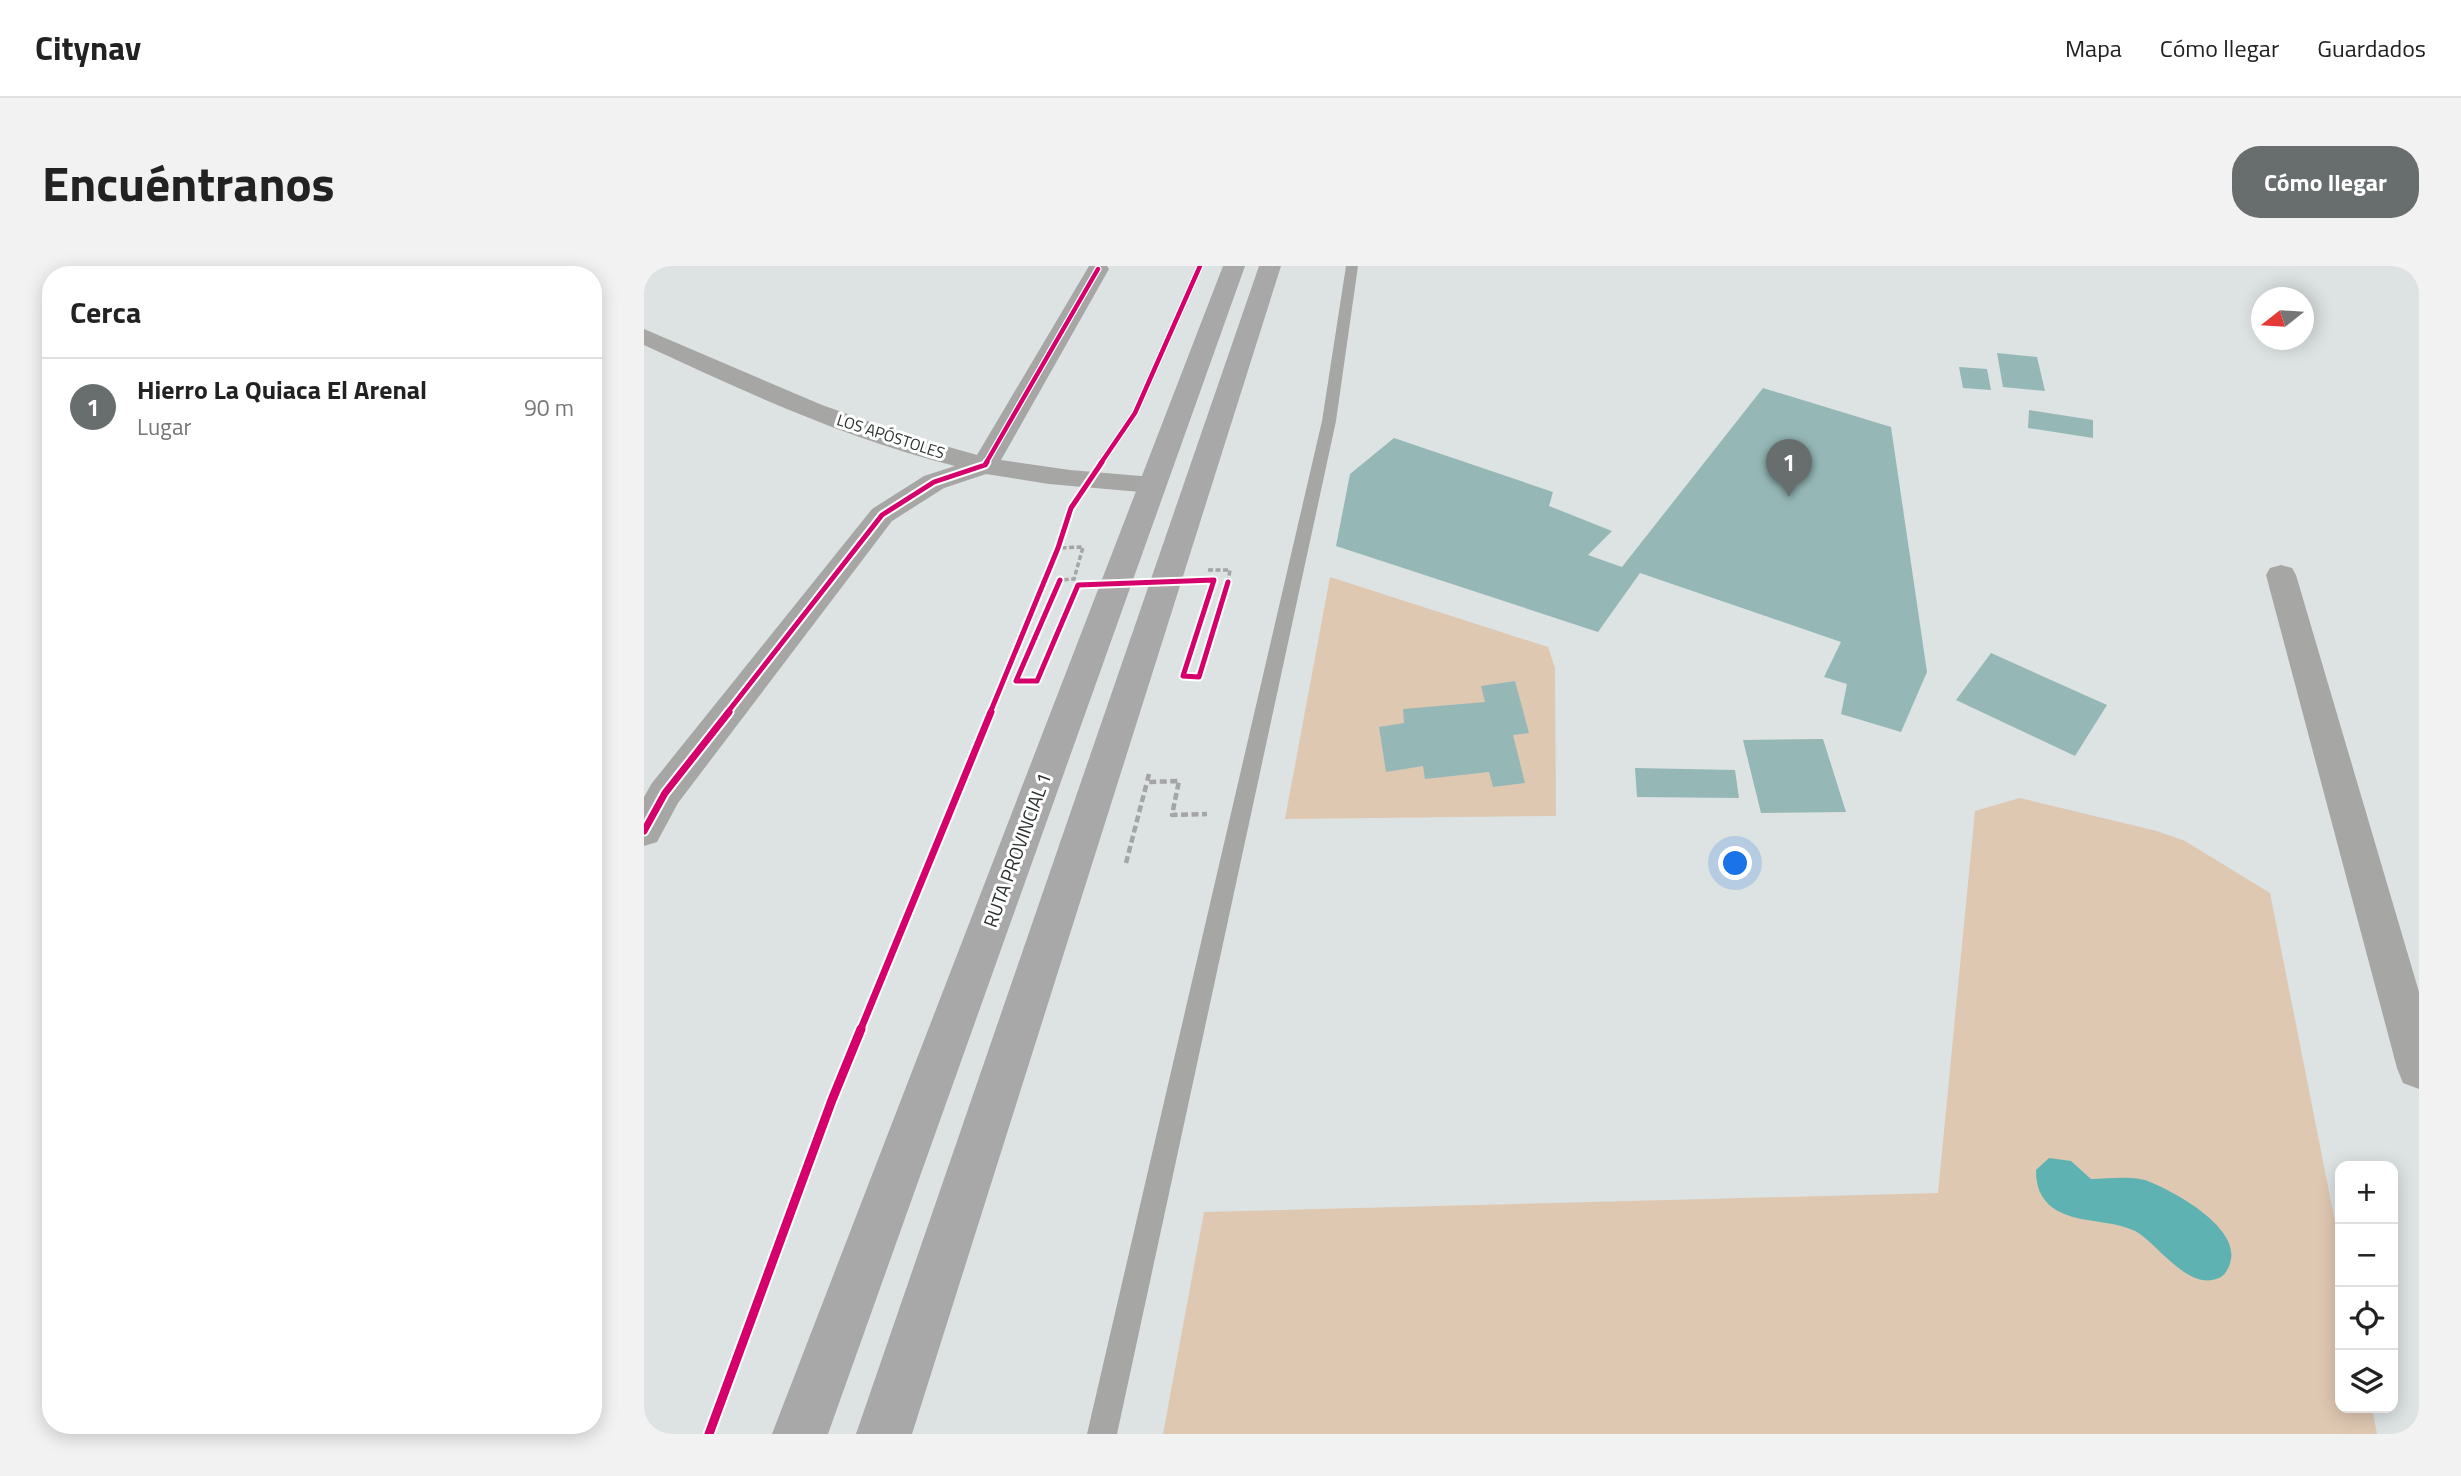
<!DOCTYPE html>
<html lang="es">
<meta charset="utf-8">
<style>
body{margin:0;font-family:"Titillium Web",sans-serif;background:#f2f2f2;color:#222}
.controls{position:absolute;right:21px;bottom:21px;display:grid;overflow:hidden;border-radius:14px;box-shadow:0 4px 18px #0003}
.controls button{width:63px;height:63px;display:grid;place-items:center;padding:0;border:0;border-bottom:2px solid #e0e0e0;background:#fff;color:#222;font:35px sans-serif}
.compass{position:absolute;left:1607px;top:21px;width:63px;height:63px;border-radius:50%;background:#fff;box-shadow:0 4px 18px #0003;rotate:253deg}
.you{position:absolute;left:1092px;top:598px;width:24px;height:24px;margin:-18px;border:5px solid #fff;border-radius:50%;background:#1a73e8;box-shadow:0 0 0 10px #1a73e833}
.badge{display:grid;place-items:center;width:46px;height:46px;border-radius:50%;background:#686e6e;color:#fff;font-size:23px;font-weight:700}
.pin{position:absolute;translate:-50% -58px;filter:drop-shadow(0 2px 4px #0008)}
.pin::after{content:'';position:absolute;top:37px;width:24px;height:21px;background:inherit;clip-path:polygon(0 0,100% 0,50% 100%)}
.list{margin:0;padding:0;list-style:none}
h2{display:flex;justify-content:space-between;align-items:center;height:91px;margin:0;padding:0 28px;font-size:30px}
h2 small{font-size:23px;font-weight:400;color:#767676}
.list li{display:grid;grid-template-columns:46px 1fr auto;gap:21px;align-items:center;box-sizing:border-box;height:98px;padding:0 28px;border-top:2px solid #e0e0e0}
.list b{display:block;font-size:26px;white-space:nowrap}
.list p{margin:0;font-size:23px;white-space:nowrap;color:#767676}
.list em{font-size:23px;font-style:normal;color:#767676}
.icon{flex:none;width:38px;height:38px;fill:none;stroke:currentColor;stroke-width:2;stroke-linecap:round;stroke-linejoin:round}
.map{position:relative;flex:none;width:1775px;height:1168px;overflow:hidden;border-radius:28px}
header{display:flex;align-items:center;gap:42px;box-sizing:border-box;height:98px;padding:0 35px;background:#fff;border-bottom:2px solid #e0e0e0}
header strong{font-size:33px}
nav{display:flex;gap:38px;margin-inline-start:auto;font-size:24px}
.intro{display:flex;align-items:center;justify-content:space-between;box-sizing:border-box;height:168px;padding:0 42px}
h1{margin:0;font-size:49px}
.button{padding:18px 32px;border-radius:28px;background:#686e6e;color:#fff;font-size:24px;font-weight:700}
main{display:flex;gap:42px;padding:0 42px}
aside{flex:1;background:#fff;border-radius:28px;box-shadow:0 4px 18px #0003}
.map>svg:first-child{display:block}
</style>
<header>
<strong>Citynav</strong>
<nav><a>Mapa</a><a>Cómo llegar</a><a>Guardados</a></nav>
</header>
<div class="intro"><h1>Encuéntranos</h1><a class="button">Cómo llegar</a></div>
<main>
<aside>
<h2>Cerca<small></small></h2>
<ul class="list">
<li><span class="badge">1</span><div><b>Hierro La Quiaca El Arenal</b><p>Lugar</p></div><em>90 m</em></li>
</ul>
</aside>
<div class="map">
<svg width="1775" height="1168" viewBox="0 0 1775 1168">
<rect width="100%" height="100%" fill="#dce3e2"/>
<!-- green -->
<path fill="#dfc8b2" d="M686 311 904 381 911 402 912 550 641 553Z
M1376 532 1513 565 1541 575 1626 627 1696 981V1142H1728L1733 1168H519L560 946 1294 927 1331 545Z"/>
<!-- water -->
<path fill="#5eb3b2" d="M1405 892 1427 895 1447 913C1465 913 1490 909 1506 916 1531 926 1593 960 1587 993 1586 999 1583 1007 1577 1011 1545 1028 1514 977 1491 965 1466 953 1432 958 1409 942 1396 932 1392 920 1392 904Z"/>
<!-- building -->
<path fill="#95b8b7" d="M1353 87 1393 91 1401 125 1359 121Z
M1315 101 1343 103 1347 124 1319 122Z
M1119 122 1247 161 1283 406 1257 466 1197 448 1203 418 1180 411 1197 376 996 307 954 366 692 280 706 208 750 172 909 226 905 240 968 265 944 289 978 301Z
M1385 144 1449 154V172L1384 162Z
M1347 387 1463 439 1431 490 1312 434Z
M871 415 885 467 869 469 881 517 849 521 845 506 781 513 779 500 742 506 735 461 760 457 759 443 841 436 837 420Z
M1179 473 1202 546 1117 547 1099 474Z
M991 502 1091 504 1095 532 993 531Z"/>
<g fill="none" stroke-linecap="round" stroke-linejoin="round">
<!-- path-far1 -->
<path stroke="#a4a5a5" stroke-width="3.5" stroke-dasharray="5 2.5" stroke-linecap="butt" d="M564 304H586L584 316 555 411 539 410 570 314
M393 413 372 415 416 314 430 313 439 281 414 282"/>
<!-- path -->
<path stroke="#a4a5a5" stroke-width="4.5" stroke-dasharray="7 3.5" stroke-linecap="butt" d="M505 508 503 516 535 515 528 549 563 548
M482 597 503 516"/>
<!-- service -->
<path fill="#a6a6a5" fill-rule="evenodd" d="M702 0H714L692 155 473 1168H443L678 155Z"/>
<!-- minor -->
<path fill="#a6a6a5" fill-rule="evenodd" d="M445 0H463L465 3 357 194 426 204 508 211 518 213 522 219 518 225 508 227 405 218 342 208 300 222 248 255 34 537 13 576 0 580V531L8 517 228 243 280 210 311 200C203 173 101 126 0 79V63L178 139 266 170 333 189Z
M1637 299 1648 302 1652 309 1775 726V823L1759 817 1753 802 1622 309 1626 302Z"/>
<!-- primary -->
<path fill="#a7a8a7" fill-rule="evenodd" d="M579 0H601L184 1168H128Z
M615 0H637L268 1168H212Z"/>
<defs>
<path id="cycleway-far3" d="M342 197 454 3
M457 197 491 147 556 0"/>
<path id="cycleway-far2" d="M416 314 372 415H393L434 319 570 314 539 410 555 411 584 316
M83 447 238 249 290 216 341 199 343 196
M346 447 414 282 427 242 458 196"/>
<path id="cycleway-far1" d="M0 565 21 527 85 446
M216 765 347 446"/>
<path id="cycleway" d="M65 1168 188 834 217 763"/>
</defs>
<!-- cycleway-far3 casing -->
<use href="#cycleway-far3" stroke="#fff" stroke-width="7"/>
<!-- cycleway-far2 casing -->
<use href="#cycleway-far2" stroke="#fff" stroke-width="9"/>
<!-- cycleway-far1 casing -->
<use href="#cycleway-far1" stroke="#fff" stroke-width="11"/>
<!-- cycleway casing -->
<use href="#cycleway" stroke="#fff" stroke-width="13"/>
<!-- cycleway-far3 -->
<use href="#cycleway-far3" stroke="#d6006c" stroke-width="4.5"/>
<!-- cycleway-far2 -->
<use href="#cycleway-far2" stroke="#d6006c" stroke-width="5"/>
<!-- cycleway-far1 -->
<use href="#cycleway-far1" stroke="#d6006c" stroke-width="7"/>
<!-- cycleway -->
<use href="#cycleway" stroke="#d6006c" stroke-width="9"/>
</g>
<g text-anchor="middle" stroke-width="6" stroke-linejoin="round" paint-order="stroke">
<!-- far-street labels -->
<g font-size="16" fill="#2a2f2f" stroke="#fff">
<text transform="translate(247 170) rotate(18)" y="6">LOS APÓSTOLES</text>
</g>
<!-- street labels -->
<g font-size="19" fill="#2a2f2f" stroke="#fff">
<text transform="translate(373 584) rotate(-70)" y="7">RUTA PROVINCIAL 1</text>
</g>
</g>
</svg>
<div class="controls">
<button>+</button>
<button>−</button>
<button><svg class="icon" aria-label="locate" viewBox="0 0 24 24"><circle cx="12" cy="12" r="6"/><path d="M12 2v4M12 18v4M2 12h4M18 12h4"/></svg></button>
<button><svg class="icon" aria-label="layers" viewBox="0 0 24 24"><path d="M12 4l9 5-9 5-9-5zM3 14l9 5 9-5"/></svg></button>
</div>
<svg class="compass" viewBox="-18 -18 36 36"><path d="M0-13l5 13h-10z" fill="#e53935"/><path d="M0 13l5-13h-10z" fill="#767676"/></svg>
<div class="you"></div>
<div class="pin badge" style="left:1145px;top:231px">1</div>
</div>
</main>
